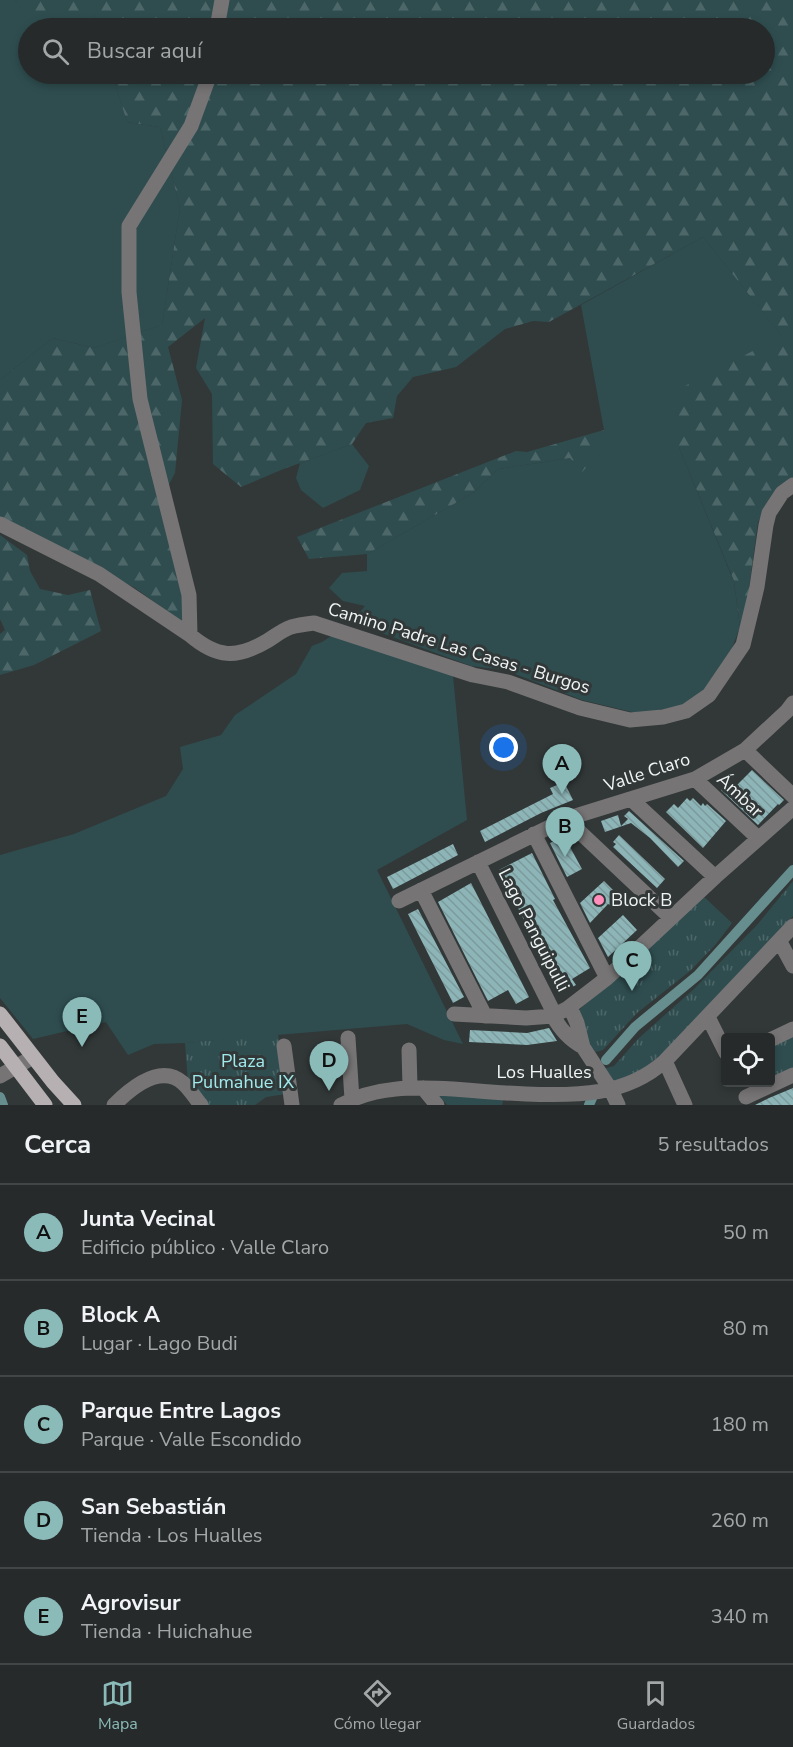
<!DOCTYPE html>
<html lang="es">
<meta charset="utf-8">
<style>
body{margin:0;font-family:"Nunito Sans",sans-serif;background:#2e3232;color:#f1f3f6}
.controls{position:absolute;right:18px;bottom:18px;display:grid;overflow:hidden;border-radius:6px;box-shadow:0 3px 9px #0003}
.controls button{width:54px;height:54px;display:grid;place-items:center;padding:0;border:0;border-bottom:2px solid #424647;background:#262a2a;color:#f1f3f6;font:30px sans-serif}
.you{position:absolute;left:504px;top:748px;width:21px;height:21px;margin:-15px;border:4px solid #fff;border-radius:50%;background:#1a73e8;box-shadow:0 0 0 9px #1a73e833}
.badge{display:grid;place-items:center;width:39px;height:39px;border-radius:50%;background:#8bbbb9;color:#111;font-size:20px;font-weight:700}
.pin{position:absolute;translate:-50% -50px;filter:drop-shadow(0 2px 3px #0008)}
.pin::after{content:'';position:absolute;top:32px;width:21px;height:18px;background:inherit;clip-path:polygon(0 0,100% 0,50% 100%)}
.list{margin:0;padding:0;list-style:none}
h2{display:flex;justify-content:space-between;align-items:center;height:78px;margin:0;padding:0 24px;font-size:26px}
h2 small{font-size:20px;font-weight:400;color:#a4a7a8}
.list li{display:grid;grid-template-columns:39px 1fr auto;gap:18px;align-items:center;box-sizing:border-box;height:96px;padding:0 24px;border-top:2px solid #424647}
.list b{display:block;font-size:22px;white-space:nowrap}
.list p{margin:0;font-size:20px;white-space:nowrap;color:#a4a7a8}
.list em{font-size:20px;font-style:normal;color:#a4a7a8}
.icon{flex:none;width:33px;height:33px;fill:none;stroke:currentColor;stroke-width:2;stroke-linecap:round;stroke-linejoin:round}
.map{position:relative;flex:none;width:793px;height:1105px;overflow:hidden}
.search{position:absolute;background:#262a2a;box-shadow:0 3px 9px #0003;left:18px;right:18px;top:18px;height:66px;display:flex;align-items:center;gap:15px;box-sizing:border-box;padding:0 21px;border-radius:33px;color:#a4a7a8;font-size:22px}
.sheet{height:558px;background:#262a2a}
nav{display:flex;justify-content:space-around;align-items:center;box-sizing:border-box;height:84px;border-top:2px solid #424647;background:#262a2a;font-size:16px;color:#a4a7a8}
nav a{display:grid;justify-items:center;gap:3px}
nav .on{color:#8bbbb9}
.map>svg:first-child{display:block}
</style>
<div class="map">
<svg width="793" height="1105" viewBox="0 0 793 1105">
<defs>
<pattern id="forest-firs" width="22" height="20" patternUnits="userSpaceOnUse" patternTransform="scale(1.5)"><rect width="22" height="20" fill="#2f4d4f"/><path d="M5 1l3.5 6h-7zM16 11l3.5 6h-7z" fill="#4d6769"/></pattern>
<pattern id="park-tufts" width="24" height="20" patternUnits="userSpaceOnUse" patternTransform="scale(1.5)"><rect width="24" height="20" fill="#2f4d4f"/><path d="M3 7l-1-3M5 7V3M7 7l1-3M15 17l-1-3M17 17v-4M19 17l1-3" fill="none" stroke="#4d6769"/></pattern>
<pattern id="building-back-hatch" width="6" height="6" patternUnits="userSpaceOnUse" patternTransform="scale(1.5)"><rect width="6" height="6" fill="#8db5b7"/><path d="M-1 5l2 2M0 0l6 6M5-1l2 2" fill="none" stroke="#7c9a9c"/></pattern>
</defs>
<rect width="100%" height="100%" fill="#323838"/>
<!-- green -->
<path fill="#2f4d4f" d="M0 0H15L29 15H94L98 28H28V74H112L127 122 160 127 180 208 162 325 94 348 53 338 0 380Z
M703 237 783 337 679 447 734 582 740 627 728 659 706 690 683 705 640 714 582 700 505 670 471 666 352 622 365 606 343 601 329 588 342 573 367 571V554L473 493 498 469 570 458 582 471 604 449V430L581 305Z
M352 444 369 466 360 490 323 508 301 490 296 478 300 463Z
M333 635 453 676 467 820 377 870 463 1044 444 1040 407 1024 185 1043 154 1044 128 1055 106 1022 33 1039 0 998V855L74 834 166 796 183 769 180 747 221 735 235 715 296 674 312 646 322 642Z
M437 1093 504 1097 502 1105H447Z"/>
<!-- forest -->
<path fill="url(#forest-firs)" d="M15 0H793V480L771 497 758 522 748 596 740 627 734 581 679 447V389L782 336 703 237 549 322 533 321 505 329 456 367 413 377 397 396 393 418 366 423 352 444 281 470 241 487 213 464 212 394 196 368 205 318 168 347 182 400 175 473 168 486 185 595V624L135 588 0 518V380L53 338 94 348 162 325 180 208 160 127 127 122 112 74H764V28H98L94 15H28Z
M604 430V449L582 472 570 458 498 469 473 493 367 554 309 559 297 537 516 451 527 452Z
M0 535 27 555 30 571 40 589 68 595 90 590 101 631 34 665 0 675V634L5 630 0 619Z"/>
<!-- park -->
<path fill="url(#park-tufts)" d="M793 881V916L773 940 672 1045 644 1069 615 1082 603 1069 614 1066 639 1038 694 989 757 925Z
M703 896 732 923 716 944 690 971 637 1013 603 1050 596 1052 587 1043 577 1012Z
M278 1034 286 1094 266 1097 255 1105H206L188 1082 185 1043Z
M793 1035V1069L771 1080V1046Z"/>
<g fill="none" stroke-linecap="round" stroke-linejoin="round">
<!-- canal -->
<path stroke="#668e8f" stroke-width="10" d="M606 1060 635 1027 698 975 793 870
M0 1097 3 1105
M589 1105 592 1098"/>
</g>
<!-- building -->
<path fill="url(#building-back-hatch)" d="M752 770 784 800 779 805 778 804 758 825 721 790 730 781 736 786Z
M564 782 573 800 541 813 485 842 480 831 553 794 550 788Z
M687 798 690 801 693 798 701 806 703 803 705 806 707 804 726 821 703 848 666 812 674 804 678 808Z
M629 811 684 861 678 867 650 838 631 823 605 832 601 821 618 815 621 826 628 819 624 816Z
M619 835 665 879 657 888 613 847 616 844 613 842Z
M564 836 582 869 567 877 550 843Z
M453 844 458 855 393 889 387 877Z
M532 853 555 899 553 900 590 968 572 979 576 985 558 994 552 983 554 981 549 970 499 870Z
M604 881 619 896 610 905 608 904 590 923 580 903Z
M471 883 529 997 516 1004 508 990 488 1001 438 902Z
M418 909 464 997 453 1003 408 914Z
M623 915 637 930 608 957 598 938Z
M549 1028 557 1041 527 1045 469 1042 470 1030 527 1033Z
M793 1088V1105H755L769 1098Z"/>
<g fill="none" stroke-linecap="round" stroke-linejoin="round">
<!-- minor -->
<path stroke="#777475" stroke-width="15" d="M217 28 222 0
M0 524 99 574 190 635C217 658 236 659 267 641 274 637 282 630 291 627 298 625 306 624 314 623L473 675 508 682 580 708 630 720 663 717 686 711 709 695 743 645 757 587 766 525 769 513 782 493 793 485
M190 635 189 595 140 399 129 292V226L191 126 210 74
M745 750 793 796
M695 779 758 838
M631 799 715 877
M566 819 671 918
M534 834 607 978
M478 862 555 1015
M421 890 485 1016
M399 901 566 819 695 779 745 750 787 711 793 703
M780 942 793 966
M570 1007 577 1023 583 1047 611 1090 618 1105
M454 1014 526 1018 553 1016 568 1008 607 978 715 877 793 808
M553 1016C560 1029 570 1040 583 1047
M708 1017 726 1053
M348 1038 352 1099
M770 1040 793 1029
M284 1046 292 1105
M409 1050 410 1087
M665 1061 685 1105
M0 1076 33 1057
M423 1088 437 1105
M746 1097 793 1075
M114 1105C130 1089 160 1063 183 1083 190 1089 195 1098 201 1105
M341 1105C376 1086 414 1087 453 1089 477 1091 502 1093 526 1094 576 1096 626 1096 665 1061L793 926"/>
<!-- major -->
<path stroke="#b6b0b2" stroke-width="15" d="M0 1014 53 1082 74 1105
M0 1046 45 1105"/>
</g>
<!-- markers -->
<circle fill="#fe8ebb" stroke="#323838" stroke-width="2" cx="599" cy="900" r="6"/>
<g text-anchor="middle" stroke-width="6" stroke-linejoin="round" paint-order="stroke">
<!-- street labels -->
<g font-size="18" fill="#f0f4f5" stroke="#323838">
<text transform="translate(459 648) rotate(17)" y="6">Camino Padre Las Casas - Burgos</text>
<text transform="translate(647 772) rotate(-18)" y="6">Valle Claro</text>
<text transform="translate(740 795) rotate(43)" y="6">Ámbar</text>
<text transform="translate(534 930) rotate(63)" y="6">Lago Panguipulli</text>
<text x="544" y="1078">Los Hualles</text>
</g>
<!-- poi labels -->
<g font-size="18" fill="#f0f4f5" stroke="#323838" text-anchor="start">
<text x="611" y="906">Block B</text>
</g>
<!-- park labels -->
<g font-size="18" fill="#a0eaed" stroke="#323838">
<text x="243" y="1067">Plaza<tspan x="243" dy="21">Pulmahue IX</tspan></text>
</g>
</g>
</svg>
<div class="controls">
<button><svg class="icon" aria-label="locate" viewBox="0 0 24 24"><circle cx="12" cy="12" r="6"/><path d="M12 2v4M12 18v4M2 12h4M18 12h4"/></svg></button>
</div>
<div class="you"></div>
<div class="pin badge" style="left:562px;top:794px">A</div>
<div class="pin badge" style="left:565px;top:857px">B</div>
<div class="pin badge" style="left:632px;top:991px">C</div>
<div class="pin badge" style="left:329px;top:1091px">D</div>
<div class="pin badge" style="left:82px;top:1047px">E</div>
<div class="search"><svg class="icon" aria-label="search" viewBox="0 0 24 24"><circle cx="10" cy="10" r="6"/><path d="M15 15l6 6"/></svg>Buscar aquí</div>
</div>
<section class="sheet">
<h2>Cerca<small>5 resultados</small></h2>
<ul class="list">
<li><span class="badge">A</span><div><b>Junta Vecinal</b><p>Edificio público · Valle Claro</p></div><em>50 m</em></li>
<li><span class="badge">B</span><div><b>Block A</b><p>Lugar · Lago Budi</p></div><em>80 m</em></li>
<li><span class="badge">C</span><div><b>Parque Entre Lagos</b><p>Parque · Valle Escondido</p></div><em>180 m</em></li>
<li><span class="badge">D</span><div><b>San Sebastián</b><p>Tienda · Los Hualles</p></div><em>260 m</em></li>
<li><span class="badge">E</span><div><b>Agrovisur</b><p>Tienda · Huichahue</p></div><em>340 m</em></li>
</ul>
</section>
<nav>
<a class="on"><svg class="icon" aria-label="map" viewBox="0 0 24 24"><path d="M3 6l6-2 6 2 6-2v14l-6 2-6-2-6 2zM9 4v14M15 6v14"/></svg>Mapa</a>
<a><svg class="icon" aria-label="directions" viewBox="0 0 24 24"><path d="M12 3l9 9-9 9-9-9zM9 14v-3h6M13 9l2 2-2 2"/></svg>Cómo llegar</a>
<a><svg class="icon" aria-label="saved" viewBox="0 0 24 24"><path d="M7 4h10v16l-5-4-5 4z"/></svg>Guardados</a>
</nav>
